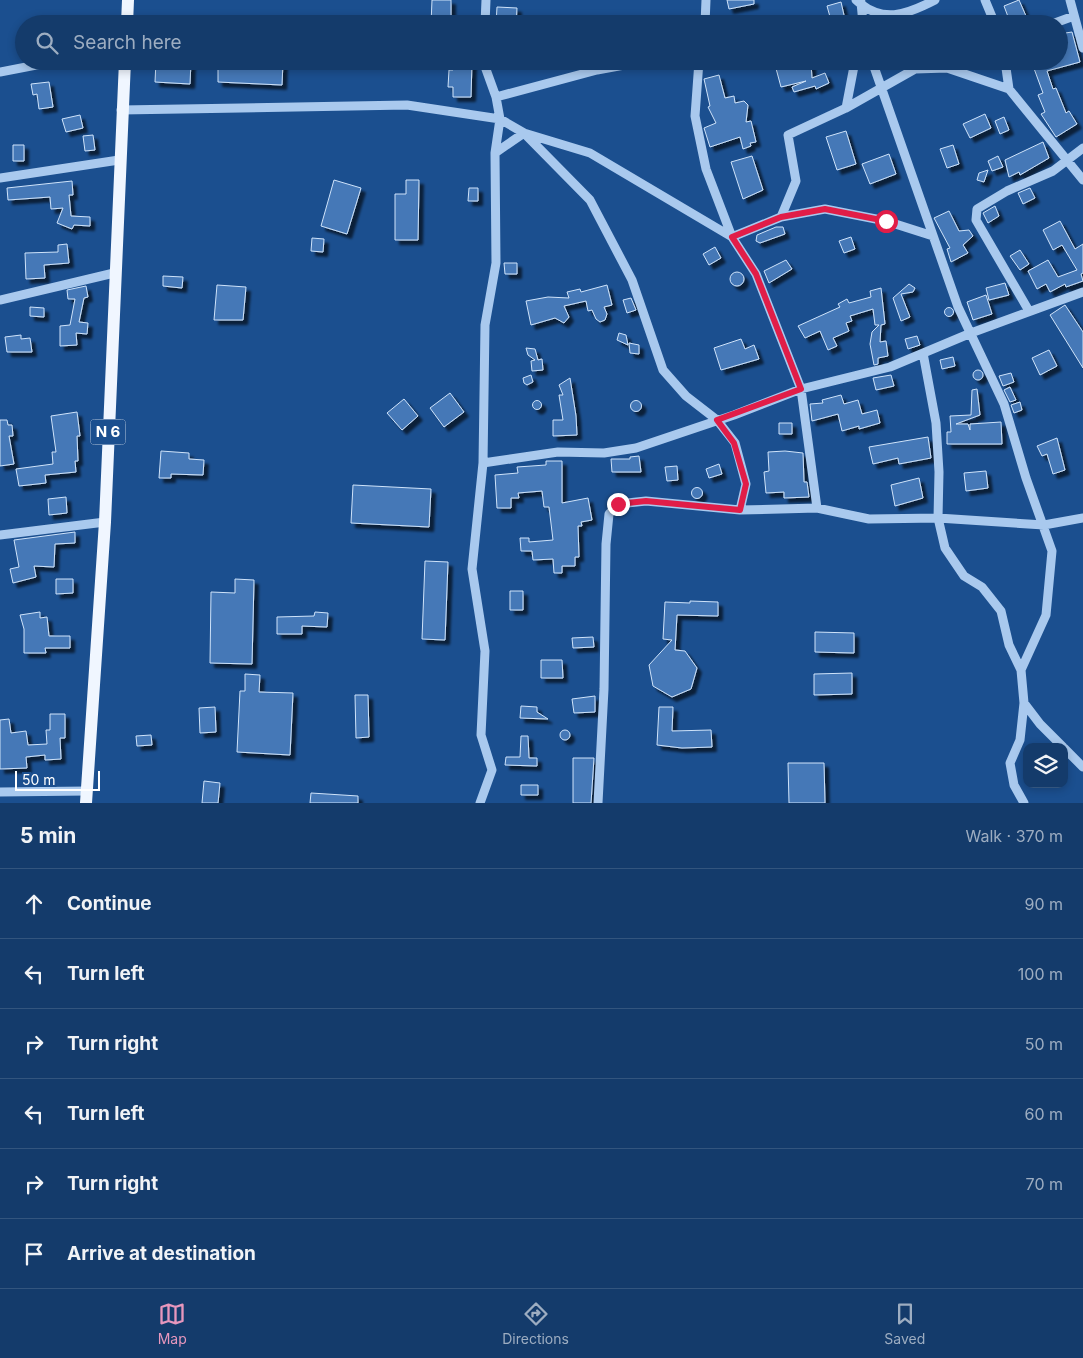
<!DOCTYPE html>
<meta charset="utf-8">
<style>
body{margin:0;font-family:Inter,sans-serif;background:#1d4271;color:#f1f3f6}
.controls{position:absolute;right:15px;bottom:15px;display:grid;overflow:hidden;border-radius:10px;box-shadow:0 2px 8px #0003}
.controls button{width:45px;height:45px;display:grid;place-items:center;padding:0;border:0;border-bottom:1px solid #33557e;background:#143b6b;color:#f1f3f6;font:25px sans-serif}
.scale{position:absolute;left:15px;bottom:12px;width:85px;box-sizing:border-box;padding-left:5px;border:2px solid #fff;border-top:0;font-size:14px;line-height:18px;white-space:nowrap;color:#fff;-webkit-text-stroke:4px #1b4f8f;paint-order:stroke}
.stop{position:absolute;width:15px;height:15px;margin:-11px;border:4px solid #e11d48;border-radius:50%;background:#fff}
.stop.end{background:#e11d48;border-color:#fff;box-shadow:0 1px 5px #0008}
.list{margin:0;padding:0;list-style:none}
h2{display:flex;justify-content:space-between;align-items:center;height:65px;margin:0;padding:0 20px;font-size:21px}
h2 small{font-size:16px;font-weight:400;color:#9dadc1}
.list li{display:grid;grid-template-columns:32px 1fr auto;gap:15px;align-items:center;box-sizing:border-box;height:70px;padding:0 20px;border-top:1px solid #33557e}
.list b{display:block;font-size:19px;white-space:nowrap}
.list em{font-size:16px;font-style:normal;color:#9dadc1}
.icon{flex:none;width:28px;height:28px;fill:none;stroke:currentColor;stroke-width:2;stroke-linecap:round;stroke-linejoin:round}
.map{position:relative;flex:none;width:1083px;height:803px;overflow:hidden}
.search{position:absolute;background:#143b6b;box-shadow:0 2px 8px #0003;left:15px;right:15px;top:15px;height:55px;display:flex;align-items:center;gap:12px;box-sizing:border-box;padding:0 18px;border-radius:28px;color:#9dadc1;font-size:19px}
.sheet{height:485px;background:#143b6b}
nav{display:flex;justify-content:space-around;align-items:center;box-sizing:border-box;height:70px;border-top:1px solid #33557e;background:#143b6b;font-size:14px;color:#9dadc1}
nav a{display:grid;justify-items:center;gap:2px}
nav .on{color:#e797bd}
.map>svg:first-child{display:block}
</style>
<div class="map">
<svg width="1083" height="803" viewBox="0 0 1083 803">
<defs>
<filter id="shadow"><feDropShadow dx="4.5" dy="4.5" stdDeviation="1" flood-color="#0009"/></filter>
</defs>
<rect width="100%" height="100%" fill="#1b4f8f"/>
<!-- building -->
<path fill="#4478b7" stroke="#cfe3fa" filter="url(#shadow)" d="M432 0H451V24H431Z
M727 0H754V4L729 9Z
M1019 0 1026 16 1010 22 1004 6Z
M841 2 846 24H832L827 6Z
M497 7 517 8 516 24H496Z
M1072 32 1080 62 1047 71 1053 89 1056 88 1066 113 1069 111 1077 124 1056 137 1041 114 1045 112 1038 95 1043 93 1032 63 1059 61V34Z
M156 61H191L190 84 155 82Z
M267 61H283L282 85 218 82V67L267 69Z
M454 61H472L471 97H453V87H448L449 70H453Z
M774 61H792L793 65 811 64 812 78 825 73 829 83 816 89 815 86 794 92 792 87 806 81 781 87Z
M719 75 725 98 734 96 735 103 744 101 748 105 746 122 751 121 756 142 750 143 751 146 743 149 740 137 710 147 704 128 716 123 708 107 710 106 704 79Z
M49 82 53 107 39 109 37 94 33 95 31 84Z
M985 114 991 128 970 138 963 124Z
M80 115 83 128 66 132 62 119Z
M1004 117 1009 130 1000 134 995 121Z
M846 131 856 164 837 170 826 137Z
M93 135 95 150 85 151 83 136Z
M1043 142 1049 158 1020 175 1019 172 1009 177 1005 160Z
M13 145H24V161H13Z
M953 145 959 164 947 168 940 149Z
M889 154 896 174 870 184 862 164Z
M752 156 763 190 743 199 731 162Z
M998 156 1003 167 992 171 988 161Z
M988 170 984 182 977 180 979 173Z
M334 180 361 188 347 234 321 226Z
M406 180H419L418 240H395V194H406Z
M72 181 73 195H69L71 216 90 217V226L74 225 72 229 57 223 63 208 51 209 50 197 8 200 7 188Z
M469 188H478V201H468Z
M1030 188 1035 198 1023 204 1018 193Z
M995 206 999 216 988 223 983 213Z
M949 211 959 231 969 230 973 236 963 245 968 253 951 262 947 249 950 248 934 218Z
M1060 221 1075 249 1083 244V273L1081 274 1083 281 1066 287 1065 284 1050 292 1046 284 1037 289 1028 271 1048 260 1058 277 1077 270 1062 245 1053 250 1043 230Z
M776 227H783L785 234 760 243 756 241 757 235Z
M851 237 855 249 844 253 839 241Z
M312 238 324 239 323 252 311 251Z
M67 244 69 263 44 265 45 278 26 279 25 253 58 252V245Z
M715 247 721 258 709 265 703 254Z
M1020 250 1029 264 1020 270 1010 256Z
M786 260 792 269 769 283 764 271Z
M504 263H517V274H505Z
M730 279a7 7 0 1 1 14 0a7 7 0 1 1-14 0Z
M163 276 183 277 182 288 163 286Z
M1005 283 1009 295 989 300 986 288Z
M909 284 915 288 913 292 901 294 910 317 901 321 893 298Z
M217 285 246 287 243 320H214Z
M607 285 612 305 604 307 607 314 605 320 600 322 596 319 592 310 588 311 586 301 564 306 569 317 564 323 555 318 531 325 526 301 548 297 569 298 567 292 580 289 581 292Z
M86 286 88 297 84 298 79 322 88 323 87 334 76 333 77 345 60 346V326L70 325 75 299H68L67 290Z
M881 288 885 324 881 325 880 342 886 341 888 356 878 358V364L874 365 870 344 872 332 879 325H875L873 309 850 316 852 321 846 323 849 331 833 338 837 346 828 350 820 331 805 338 798 326 840 307 838 304 847 299 849 303 871 297 870 291Z
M986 295 992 314 973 320 967 302Z
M631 298 636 310 627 313 623 300Z
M1065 305 1083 332V368L1050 315Z
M30 307 44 308V317L30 316Z
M944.5 312a4.5 4.5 0 1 1 9 0a4.5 4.5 0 1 1-9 0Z
M619 333 626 335 628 345 617 340Z
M21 335V339L30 338 32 352H7L5 337Z
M917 336 920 345 908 349 905 339Z
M741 339 745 349 754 345 759 359 721 370 714 348Z
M629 343 639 345V354L630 353Z
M526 348 535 349 538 360 542 359 543 370 532 371 531 361 535 360 528 355Z
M1049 350 1057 366 1040 375 1032 358Z
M953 357 955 366 942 369 940 360Z
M973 375a5 5 0 1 1 10 0a5 5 0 1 1-10 0Z
M1011 373 1014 382 1003 386 999 376Z
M531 375 533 382 527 385 524 383 523 378Z
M891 375 894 386 876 390 873 378Z
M570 378 576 416 577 435 553 436V420H563L559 395H563L559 385Z
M1010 387 1016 400 1010 402 1004 390Z
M977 389 980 415 956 424H968L970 430V424L1001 422 1002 444H947V432H951L950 416 971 415 972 390Z
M450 393 464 412 444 427 430 408Z
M841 395 844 404 858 400 862 414 877 410 880 423 859 429V426L842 431 838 414 812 421 810 404 823 403 822 400Z
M404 399 418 416 402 430 387 413Z
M630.5 406a5.5 5.5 0 1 1 11 0a5.5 5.5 0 1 1-11 0Z
M532.5 405a4.5 4.5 0 1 1 9 0a4.5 4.5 0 1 1-9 0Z
M1020 402 1022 410 1014 413 1011 405Z
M77 412 80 436H77L78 461H75L76 472 45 475 46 483 19 486 16 469 53 464 52 452H56L51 416Z
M0 420H7L8 425H12L13 436H9L14 464 0 466Z
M779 423H792V434H779Z
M928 437 931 458 899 464 898 458 873 464 869 447Z
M1057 438 1065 470 1053 474 1047 454 1042 456 1037 446Z
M161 451 189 453V459L204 460 203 475 171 474V478H159Z
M785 451 803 453 804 482H807L809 497 784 498V492L766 493 764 472 769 471 768 452Z
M639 456 641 472H612L611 459H630V457Z
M546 461H562V503L588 498 592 520 581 522 582 526H578L579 557H575V566H562V573H554L553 559 533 560 532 551H521L520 538H529V542L553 540 549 507H544L542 491 518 493 519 498H511V508H497L495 475 518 473 517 467 546 465Z
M719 464 722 474 709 478 706 469Z
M677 466 678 480 667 481 665 467Z
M986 471 988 488 966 491 964 473Z
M919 478 923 498 895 506 891 485Z
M353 485 431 489 429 527 351 523Z
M691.5 493a5.5 5.5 0 1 1 11 0a5.5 5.5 0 1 1-11 0Z
M66 497 67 513 49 515 48 499Z
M75 532V543L55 544 54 567 34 566 36 577 13 583 10 569 19 567 14 540Z
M425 561 448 562 445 640 422 639Z
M56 579H73V593L56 594Z
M235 579 254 580 252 664 210 663 211 592 235 593Z
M510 591H523V610H510Z
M690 601 718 602V616L677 615 675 650 685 651 697 668 691 689 672 697 653 686 649 665 672 640 663 639 665 602 690 603Z
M40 612V618L47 617 49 636H70V648H45L46 653H24V629L20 615Z
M315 612 328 613 327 627 302 626V634H277V617L314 616Z
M815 632 854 633V653L815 652Z
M593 637 594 647 573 648 572 638Z
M541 660H562L563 678H541Z
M852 673V694L814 695V674Z
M245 674 260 675 259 692 293 693 290 755 237 752 240 691H245Z
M355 695H368L369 737 356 738Z
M595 696V712L574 713 572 699Z
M521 706 537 707V712L548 719 520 718Z
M215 707 216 732 200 733 199 708Z
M659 707H673L672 731 711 730 712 747 682 748 657 745Z
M50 714H65V738H60L61 759 45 760V755L26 757 27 768 0 769V720L9 719 11 733 26 731 28 745 47 744 46 730H50Z
M560 735a5 5 0 1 1 10 0a5 5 0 1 1-10 0Z
M151 735 152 745 137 746 136 736Z
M521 736H528L529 758H537V766L505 765 506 757H520Z
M573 758H594L591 803H573Z
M788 763H824L825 803H789Z
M204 781 220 783 218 803H202Z
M521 785H538V795H521Z
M311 793 358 796V803H310Z"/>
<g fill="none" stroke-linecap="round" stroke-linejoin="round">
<!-- minor -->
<path stroke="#a9c9ee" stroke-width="9" d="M856 0C882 24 906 15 935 0
M985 0 995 24
M1070 0 1083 48
M861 2 863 24
M485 24 486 0
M705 24 706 0
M1052 24 1074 16
M685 61 698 66
M699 61 695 116 706 169 732 237 756 274 801 389 817 508
M872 61 958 307 1004 404 1026 478 1052 551 1046 615 1021 670
M1005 61 1009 89
M0 72 57 61
M496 97 597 70 646 61
M846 108 915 69 947 68 1009 89 1083 180
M121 110 407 105 500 119 524 133 590 200 632 280 663 370 686 396 717 420 735 443 746 484 740 510
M495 153 524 133 590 153 732 237
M0 178 119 160
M781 217 796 181 788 135 846 108 855 61
M732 237 781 217 825 209 886 221 933 236
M0 300 114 273
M1029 311 976 220 977 209 1007 191 1053 171 1083 148
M923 353 936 423 939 472 938 518 945 548 964 576 982 587 1001 611 1009 645 1021 670 1024 703 1020 740 1010 763 1014 785 1024 803
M483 463 558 452 604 453 636 448 734 415 801 389 890 367 971 333 1083 292
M0 535 105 522
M1024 703 1040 724 1063 747
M1064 748 1083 767
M0 792 87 791
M480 803 492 770 481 735 485 651 472 569 483 463 485 325 496 263 495 153 500 119 496 97 483 61
M598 803 604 689 606 544 609 514 618 504 646 501 740 510 817 508 869 519 938 518 1044 525 1083 518"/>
<!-- major -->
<path stroke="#f0f6ff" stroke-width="12" d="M127 24 128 0
M86 803 105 522 125 61"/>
</g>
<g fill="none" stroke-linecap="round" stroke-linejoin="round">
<!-- route -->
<path stroke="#e11d48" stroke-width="6" d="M618 504 646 501 740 510 746 484 734 443 717 420 801 389 756 274 732 237 781 217 825 209 886 221"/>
</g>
<g text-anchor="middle" stroke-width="4" stroke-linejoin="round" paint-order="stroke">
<!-- shield labels -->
<rect fill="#1b4f8f" stroke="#bbcadd" stroke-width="1" x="90.5" y="419.5" width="35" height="25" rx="4"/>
<g font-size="15" font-weight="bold" fill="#fff">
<text x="108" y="437">N 6</text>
</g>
</g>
</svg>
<div class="controls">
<button><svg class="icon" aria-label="layers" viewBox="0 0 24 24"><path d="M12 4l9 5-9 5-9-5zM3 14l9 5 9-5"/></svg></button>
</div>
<div class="scale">50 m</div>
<div class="stop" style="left:886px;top:221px"></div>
<div class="stop end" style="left:618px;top:504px"></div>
<div class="search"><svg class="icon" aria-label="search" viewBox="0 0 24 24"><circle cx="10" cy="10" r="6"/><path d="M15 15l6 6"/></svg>Search here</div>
</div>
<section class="sheet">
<h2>5 min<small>Walk · 370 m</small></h2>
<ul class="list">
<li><svg class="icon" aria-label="ahead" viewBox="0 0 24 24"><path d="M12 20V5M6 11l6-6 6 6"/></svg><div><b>Continue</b></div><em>90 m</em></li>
<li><svg class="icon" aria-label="left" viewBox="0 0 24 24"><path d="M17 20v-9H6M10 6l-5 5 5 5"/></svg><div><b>Turn left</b></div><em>100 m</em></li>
<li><svg class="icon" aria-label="right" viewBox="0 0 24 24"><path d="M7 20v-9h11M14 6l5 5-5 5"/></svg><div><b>Turn right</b></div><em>50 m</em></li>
<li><svg class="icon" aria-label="left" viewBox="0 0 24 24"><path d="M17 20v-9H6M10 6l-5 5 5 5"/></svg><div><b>Turn left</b></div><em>60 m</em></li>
<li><svg class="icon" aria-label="right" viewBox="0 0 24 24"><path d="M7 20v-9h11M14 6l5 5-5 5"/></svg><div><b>Turn right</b></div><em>70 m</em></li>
<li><svg class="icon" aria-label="arrive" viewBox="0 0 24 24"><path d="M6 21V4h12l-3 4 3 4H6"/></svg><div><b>Arrive at destination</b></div></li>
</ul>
</section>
<nav>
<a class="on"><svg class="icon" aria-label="map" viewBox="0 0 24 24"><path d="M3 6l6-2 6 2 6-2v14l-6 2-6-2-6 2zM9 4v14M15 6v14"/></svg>Map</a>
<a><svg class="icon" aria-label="directions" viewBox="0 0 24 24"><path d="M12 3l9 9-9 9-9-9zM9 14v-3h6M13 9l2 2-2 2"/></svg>Directions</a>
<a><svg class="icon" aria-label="saved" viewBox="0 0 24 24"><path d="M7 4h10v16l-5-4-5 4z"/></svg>Saved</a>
</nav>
